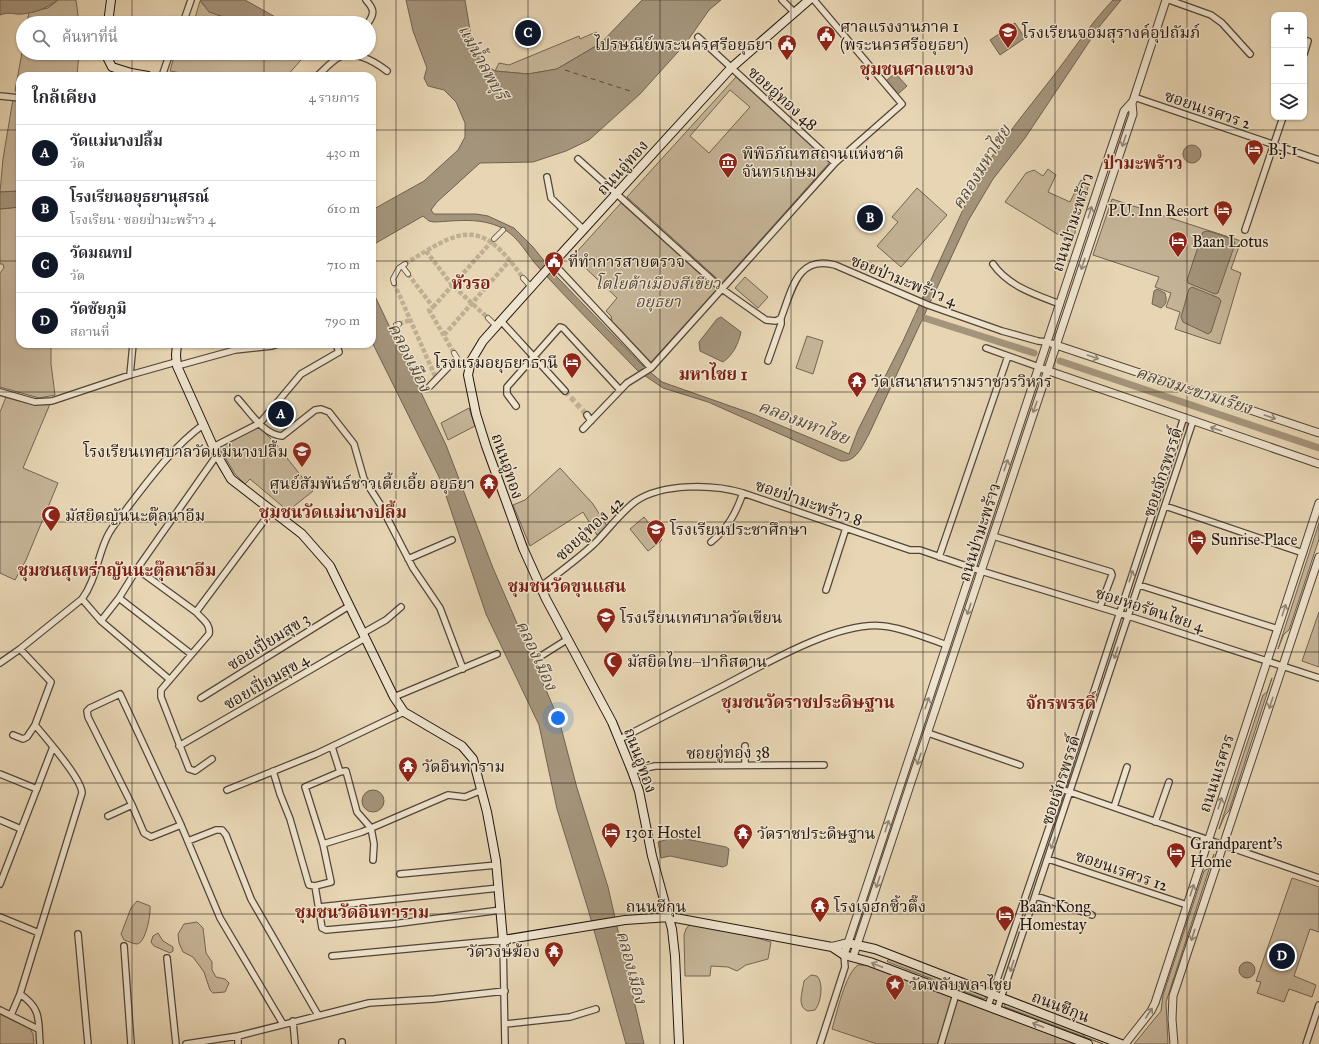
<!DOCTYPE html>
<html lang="th">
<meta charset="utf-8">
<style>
body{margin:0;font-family:"IM FELL Great Primer","Noto Serif Thai",serif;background:#f7f7f7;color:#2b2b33}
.controls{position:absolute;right:12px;top:12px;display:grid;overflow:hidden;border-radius:8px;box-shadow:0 1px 3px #0004}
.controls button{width:36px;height:36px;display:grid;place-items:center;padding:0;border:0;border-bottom:1px solid #e1e1e2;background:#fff;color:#2b2b33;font:20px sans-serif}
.you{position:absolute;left:558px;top:718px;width:14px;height:14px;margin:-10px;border:3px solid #fff;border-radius:50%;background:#1a73e8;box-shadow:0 0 0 6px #1a73e833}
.badge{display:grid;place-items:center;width:26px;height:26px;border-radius:50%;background:#111827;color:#fff;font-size:13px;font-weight:700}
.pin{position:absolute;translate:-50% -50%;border:2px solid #fff;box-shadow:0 1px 4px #0006}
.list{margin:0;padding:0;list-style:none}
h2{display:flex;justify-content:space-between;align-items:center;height:52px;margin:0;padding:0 16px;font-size:17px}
h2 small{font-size:13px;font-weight:400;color:#7c7c81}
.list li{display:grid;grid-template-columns:26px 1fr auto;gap:12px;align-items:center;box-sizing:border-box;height:56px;padding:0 16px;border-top:1px solid #e1e1e2}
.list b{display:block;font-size:15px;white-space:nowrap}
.list p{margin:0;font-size:13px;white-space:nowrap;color:#7c7c81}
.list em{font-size:13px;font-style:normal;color:#7c7c81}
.icon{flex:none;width:22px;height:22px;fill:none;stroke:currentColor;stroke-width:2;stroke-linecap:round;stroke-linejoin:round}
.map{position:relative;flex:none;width:1319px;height:1044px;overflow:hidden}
.search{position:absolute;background:#fff;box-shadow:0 1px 3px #0004;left:16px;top:16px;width:360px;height:44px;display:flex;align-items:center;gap:10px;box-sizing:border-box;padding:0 14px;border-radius:22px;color:#7c7c81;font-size:15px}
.panel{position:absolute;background:#fff;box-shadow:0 1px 3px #0004;left:16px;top:72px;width:360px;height:276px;border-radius:12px}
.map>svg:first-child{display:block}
</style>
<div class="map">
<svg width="1319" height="1044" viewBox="0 0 1319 1044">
<rect width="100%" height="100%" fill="#e7d5b3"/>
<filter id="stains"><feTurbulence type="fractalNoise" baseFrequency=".005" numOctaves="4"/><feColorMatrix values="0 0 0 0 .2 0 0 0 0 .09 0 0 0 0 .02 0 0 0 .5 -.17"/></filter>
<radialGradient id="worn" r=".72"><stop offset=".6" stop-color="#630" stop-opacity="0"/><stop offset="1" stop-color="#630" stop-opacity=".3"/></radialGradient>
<!-- green -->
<path fill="#c5b497" stroke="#736453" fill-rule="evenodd" d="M58 0H76L79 23H27L29 12 48 8Z
M200 1C220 25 235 15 261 23H187L189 17 195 18Z
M596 32 601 43 557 69 528 74 495 71 499 63 509 65 579 36 580 39Z
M23 47V53H79L77 76H20V92L15 91Z
M175 53H307L287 76H198L170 71Z
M736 77 830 162 722 283 627 197ZM730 90 750 107 709 153 690 136Z
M13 99 20 100V191L0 192 3 159Z
M1048 169 1056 175 1048 192 1070 202 1081 180 1089 184 1072 243 1005 202 1026 173 1034 170 1043 176Z
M917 188 947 215 901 267 877 246 898 222 892 217Z
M1112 199 1241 241 1231 269 1241 273 1220 344 1175 329 1180 312 1166 307 1171 293 1155 287 1159 277 1093 255Z
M621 203 717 289 651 362 612 321 611 316 606 311 617 298 573 256Z
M20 207V344H51V364L55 395 39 398 0 387V273L4 268 3 264H0V209Z
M745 277 768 297 758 308 735 288Z
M807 336 823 341 813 374 796 368Z
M6 397 39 404H50L23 468 58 483 26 560 15 580 0 573V412Z
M469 408 475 426 448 440 441 423Z
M258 426 276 444 313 491 288 511 250 479 245 484 235 474 219 447Z
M560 468 593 504 607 526 597 535 583 512 530 546 513 505 525 500Z
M644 517 662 540 648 551 630 529Z
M1319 523V539L1289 630 1284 634 1278 649Z
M1319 612V667L1302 661Z
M1272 678 1229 811 1225 815 1219 829 1263 695 1267 692Z
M1214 854 1166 1002 1168 1044H1134L1161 1011 1163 995 1204 871 1209 868Z
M1292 878 1319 887V932L1310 929 1294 976 1316 985 1312 997 1289 989 1284 1002 1257 993 1261 982 1256 981Z
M137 901 150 906C151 913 146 943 137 944 133 944 128 941 124 940L121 934 131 908Z
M197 922 203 928 206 953 212 962V970L216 977 225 979 229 983 225 992 213 993 210 990 204 972 193 957 183 952 179 943 178 934 184 924Z
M690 924 750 936 771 942 768 959 746 965 737 971 728 967 711 966 710 976H685L684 935 686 929Z
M158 933 163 941 173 947V951L170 953 154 946 151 942 153 936Z
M889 959 985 996 986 998 984 999 888 962 887 961Z
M858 965H866L1076 1044H877L832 1029C837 1013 845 974 858 965Z
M811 975 817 976C824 983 821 1003 815 1010L808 1011C796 1007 803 990 804 981Z
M1006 1004 1082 1033 1085 1037 1103 1044 1005 1007 1004 1005Z
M0 1014 30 1029 33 1034 34 1044H0Z"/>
<!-- water -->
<path fill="#a4947b" stroke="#706150" d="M0 0H58C47 8 35 13 22 14 12 15 11 11 0 15Z
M200 0H245L286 23H261L246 18 233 20 209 12Z
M406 0H465L471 36 475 50 483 62 495 71 528 74 557 69 601 43 642 0H721L709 10 686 43 640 94 589 140 566 151 533 162 480 163 437 202 431 210 434 214H476L488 216 514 228 533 247 557 277 643 366 662 382 753 414 849 454 858 430 903 341 977 179C999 144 1026 111 1051 79 1072 52 1090 24 1113 0H1121L1099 27 1025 138 993 179 968 221 869 434C862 446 857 462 841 461L708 402 663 388 638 371C605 337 571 303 539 268 527 255 519 237 502 228 480 217 457 221 434 222L429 221 423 216 376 243 372 249V210L424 181 458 150 465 137V123L456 102 444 90 428 86 424 78 427 68 413 31Z
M1015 23 1025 38 1000 55 990 40Z
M895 73 907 86 898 94 886 81Z
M1183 154a9 9 0 1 1 18 0a9 9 0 1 1-18 0Z
M20 191V207L0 209V192Z
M1208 231 1233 239 1235 244 1218 293 1215 294 1188 283 1187 280 1203 232Z
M1192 287 1219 298 1221 301 1211 332 1208 334 1183 322 1181 317 1189 289Z
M1157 289 1165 293C1167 300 1167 304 1161 308L1152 304 1154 291Z
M372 290 446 445 493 568 559 720 577 788 608 887 644 1044H626L588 909 557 809 539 725 486 614 441 481 372 342Z
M721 317 741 332C738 344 734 354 723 362L700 351 699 342 717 319Z
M362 801a11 11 0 1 1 22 0a11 11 0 1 1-22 0Z
M676 837 726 847 729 849 727 865 723 867 670 856 661 858 658 842Z
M1239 970a8 8 0 1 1 16 0a8 8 0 1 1-16 0Z"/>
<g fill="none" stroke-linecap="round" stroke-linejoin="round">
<!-- canal -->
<path stroke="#a4947b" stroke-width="7" d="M918 316 1034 353
M1060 361 1319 448"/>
<!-- ferry -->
<path stroke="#55483a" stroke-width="1" stroke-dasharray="5 4" stroke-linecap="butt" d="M565 70 633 92"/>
<!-- pedestrian-tunnel -->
<path stroke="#bfaf92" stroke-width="4.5" stroke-dasharray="4.5 2" stroke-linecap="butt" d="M426 251 452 285 488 318
M405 264C461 229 480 216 523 278
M408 274 433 307 429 310 454 353
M394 283 435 376
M433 307 493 240
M399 324 410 320
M444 335 510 260"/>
<!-- minor-tunnel -->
<path stroke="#bfaf92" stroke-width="5.5" stroke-dasharray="5.5 3" stroke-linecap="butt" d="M565 391 587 415"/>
<defs>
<path id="pedestrian" d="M494 239 503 230
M402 266 408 274
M523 278 531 287
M394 283 393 279 399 268 405 264
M488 318 496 326
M396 325 399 324
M454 353 457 358 456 363"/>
<path id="minor" d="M366 0C374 9 375 13 368 23
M782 0 794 12
M1169 0 1211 15 1222 23 1250 54
M183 23 191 0
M698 37 835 163
M1304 54 1308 41
M162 76 170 53
M317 76C323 71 329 64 336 59 352 48 374 61 387 71
M0 96 20 98
M1134 97 1319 160
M578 159 722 289 766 320 776 321 781 318
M547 177 551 198 584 230
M1245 230 1283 117
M553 263 651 368
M993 264C1008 286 1036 295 1060 304
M501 321 565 391
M986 348 1039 367
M768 361 781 324V318C792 290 797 255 835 265L928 305 1002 331 1038 341 1047 342
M177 366 235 350 272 346 278 344
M130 375 133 344
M430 386 453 362 469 366
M0 392 35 402 52 401 130 375 176 362
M238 399C249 411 264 435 282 436L315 410 321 409 329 412 354 444 364 479 380 504 413 568 440 608 463 669
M516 406 507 394V387L560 327 563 328 620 390
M587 415 591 421
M583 429 627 383 651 368 835 163 902 104 814 0
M213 447 260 423 301 374 339 352 336 344
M1165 506 1303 553
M993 536 1111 572 1112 575 1100 607
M711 542C728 528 736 513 743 493
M939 557 1008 356
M408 559 452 540
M137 569 196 612
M1139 585 1278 629
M540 587C559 573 578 559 595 543 608 530 621 512 636 501 663 483 714 484 743 493L910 550H920L981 571 1119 613 1319 678
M826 590 846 528
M119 598 191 654
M82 599 101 621 169 679
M101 621 119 598 137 569 217 455
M363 633 386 620 401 607
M541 656 568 639
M0 663 20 649 82 599C96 580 97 558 107 537 112 526 121 517 128 507 151 477 173 447 204 424
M394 697 497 654
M201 698 349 606
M928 733 1020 765
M13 735 23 739 27 737 35 725
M620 739C655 721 690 703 725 685 765 664 838 621 883 626 904 628 926 638 947 645
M179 746 365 638
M745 746V765
M212 759 195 771 189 769 161 697V690L209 634C211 624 202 619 196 612L272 510
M273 771 280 794 290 819 308 882 309 885 315 886 331 882 323 844 305 787 340 772 332 747
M632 771 655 766 824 765
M340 772 346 771 357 812 371 828 374 844 373 860
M0 774 37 789
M1061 789 1319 878
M227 790 316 754 404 712
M1114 807 1127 767
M108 816 132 805
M0 820 21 829
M1155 822 1169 782
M181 825 120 694 90 708 87 711 88 717 132 805 144 833 151 837 181 825 220 918 283 1024
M188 841 216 830H222L226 835 251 899 318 1015
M323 844 362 832 448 795 465 797 482 790
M1048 859 1187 905
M400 874 497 865
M0 884 53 747
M315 886 322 928 326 930 393 924 501 910
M1036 896 1092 915
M319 907 499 888
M0 917 39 933
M78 934 88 1044
M124 946 131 1044
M332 956 503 940 505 1044
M167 958 176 1044
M20 994C42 1009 38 1020 40 1044
M988 1006 1056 807 1184 417
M0 1010 38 1029
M997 1010 1193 421
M11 1015 20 994 82 793C82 779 45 737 35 725L51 682 20 649
M293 1021 295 1044
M505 1024 570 1017 596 1009
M342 1042V1044
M186 1044 238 1036 369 1003 434 999 505 991
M238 1044V1036
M820 1044 845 967 844 955
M941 1044 956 994
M1306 1044 1319 1005"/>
<path id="tertiary" d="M1053 344 1319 433
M1043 369 1319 464
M844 955 1102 176 1124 111 1133 101 1166 0
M853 957 1133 114 1132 103
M1125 1044 1151 1011 1155 1003 1319 503
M1174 1044 1172 1019 1173 996 1319 557"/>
<path id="secondary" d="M108 23 111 0
M105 53 112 67 131 73 148 76
M177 344 176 355 177 366 217 455 231 479 302 534 330 566 394 697 404 712 462 746 473 759 487 812 496 861 503 940 625 920 670 917 832 947 848 943 875 949 1121 1044
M832 947 844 955 870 962 1088 1044
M679 1044 675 956 672 929 652 856 639 791 632 771 612 722 546 599 523 548 486 446 476 414 468 375 471 361 483 341 543 274 731 68 809 0"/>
</defs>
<!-- pedestrian casing -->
<use href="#pedestrian" stroke="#524538" stroke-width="6"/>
<!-- minor casing -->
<use href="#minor" stroke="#524538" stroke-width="8"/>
<!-- tertiary casing -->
<use href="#tertiary" stroke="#524538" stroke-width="9"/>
<!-- secondary casing -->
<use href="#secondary" stroke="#21150f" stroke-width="10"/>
<!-- pedestrian -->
<use href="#pedestrian" stroke="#efe4ce" stroke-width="4.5"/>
<!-- minor -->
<use href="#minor" stroke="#efe4ce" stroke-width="5.5"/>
<!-- tertiary -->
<use href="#tertiary" stroke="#efe4ce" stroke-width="7"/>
<!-- secondary -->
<use href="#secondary" stroke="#efe4ce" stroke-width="8"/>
</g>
<!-- one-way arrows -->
<defs><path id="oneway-shaft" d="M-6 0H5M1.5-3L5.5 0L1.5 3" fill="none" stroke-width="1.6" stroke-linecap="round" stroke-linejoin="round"/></defs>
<g stroke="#928778">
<use href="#oneway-shaft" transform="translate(1124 141) rotate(108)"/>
<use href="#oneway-shaft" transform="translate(1090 212) rotate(-72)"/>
<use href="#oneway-shaft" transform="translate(1083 264) rotate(108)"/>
<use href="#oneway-shaft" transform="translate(1093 357) rotate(19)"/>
<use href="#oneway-shaft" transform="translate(1035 407) rotate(109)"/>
<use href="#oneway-shaft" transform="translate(1270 417) rotate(19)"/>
<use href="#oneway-shaft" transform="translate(1216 429) rotate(-161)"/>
<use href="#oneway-shaft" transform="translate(1006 465) rotate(-71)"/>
<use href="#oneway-shaft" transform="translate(1131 576) rotate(-72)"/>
<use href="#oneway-shaft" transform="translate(969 609) rotate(108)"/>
<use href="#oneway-shaft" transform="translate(1284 610) rotate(-72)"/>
<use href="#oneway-shaft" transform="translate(1116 653) rotate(108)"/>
<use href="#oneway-shaft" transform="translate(927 703) rotate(-72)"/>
<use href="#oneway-shaft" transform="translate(1271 703) rotate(108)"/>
<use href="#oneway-shaft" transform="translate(919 759) rotate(108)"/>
<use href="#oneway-shaft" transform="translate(1220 803) rotate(-72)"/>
<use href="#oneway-shaft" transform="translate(887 826) rotate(-72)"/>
<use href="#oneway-shaft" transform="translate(1053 843) rotate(108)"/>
<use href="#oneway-shaft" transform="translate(878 882) rotate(108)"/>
<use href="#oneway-shaft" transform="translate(1192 890) rotate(-72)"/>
<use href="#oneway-shaft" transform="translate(1193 935) rotate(108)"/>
<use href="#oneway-shaft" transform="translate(877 965) rotate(-159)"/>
<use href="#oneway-shaft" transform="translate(1012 966) rotate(108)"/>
<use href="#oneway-shaft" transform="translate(1149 1013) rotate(-57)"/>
<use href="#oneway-shaft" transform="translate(1038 1025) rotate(-159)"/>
</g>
<!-- grid -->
<path fill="none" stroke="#21150f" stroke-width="1" stroke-opacity="0.55" d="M132 0V23M264 0V23M396 0V1044M528 0V1044M660 0V1044M791 0V1044M923 0V1044M1055 0V1044M1187 0V1044M132 53V76M264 53V76M0 130H20M372 130H1319M0 261H20M372 261H1319M132 344V1044M264 344V1044M0 392H1319M0 522H1319M0 652H1319M0 783H1319M0 914H1319"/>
<!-- icons -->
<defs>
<symbol id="school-pin" viewBox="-11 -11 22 30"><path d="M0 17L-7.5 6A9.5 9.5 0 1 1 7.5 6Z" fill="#8f2418" stroke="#efe4ce"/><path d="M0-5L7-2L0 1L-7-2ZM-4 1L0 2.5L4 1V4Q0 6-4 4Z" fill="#fff"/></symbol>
<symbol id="civic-pin" viewBox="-11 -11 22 30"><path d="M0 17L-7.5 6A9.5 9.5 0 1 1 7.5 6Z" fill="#8f2418" stroke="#efe4ce"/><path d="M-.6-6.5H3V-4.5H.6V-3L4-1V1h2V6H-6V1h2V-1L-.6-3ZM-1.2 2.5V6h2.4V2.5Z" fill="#fff"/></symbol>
<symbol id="hotel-pin" viewBox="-11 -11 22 30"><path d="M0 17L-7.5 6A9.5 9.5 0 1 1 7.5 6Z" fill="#8f2418" stroke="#efe4ce"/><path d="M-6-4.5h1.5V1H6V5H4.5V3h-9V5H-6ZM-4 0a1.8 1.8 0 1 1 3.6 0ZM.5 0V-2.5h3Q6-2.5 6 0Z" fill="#fff"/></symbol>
<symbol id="museum-pin" viewBox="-11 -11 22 30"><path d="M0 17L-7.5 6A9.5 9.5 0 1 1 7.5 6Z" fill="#8f2418" stroke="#efe4ce"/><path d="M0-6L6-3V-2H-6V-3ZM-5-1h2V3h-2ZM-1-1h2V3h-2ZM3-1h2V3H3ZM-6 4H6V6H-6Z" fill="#fff"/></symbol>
<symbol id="temple-pin" viewBox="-11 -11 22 30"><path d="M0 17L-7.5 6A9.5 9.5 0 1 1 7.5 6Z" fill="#8f2418" stroke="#efe4ce"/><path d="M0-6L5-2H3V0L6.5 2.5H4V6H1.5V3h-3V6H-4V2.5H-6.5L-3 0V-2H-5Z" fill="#fff"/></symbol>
<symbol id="mosque-pin" viewBox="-11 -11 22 30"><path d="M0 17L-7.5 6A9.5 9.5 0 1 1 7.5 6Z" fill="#8f2418" stroke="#efe4ce"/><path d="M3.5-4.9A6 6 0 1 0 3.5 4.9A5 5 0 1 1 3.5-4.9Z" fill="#fff"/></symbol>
<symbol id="sight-pin" viewBox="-11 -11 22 30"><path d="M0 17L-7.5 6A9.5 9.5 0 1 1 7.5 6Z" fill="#8f2418" stroke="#efe4ce"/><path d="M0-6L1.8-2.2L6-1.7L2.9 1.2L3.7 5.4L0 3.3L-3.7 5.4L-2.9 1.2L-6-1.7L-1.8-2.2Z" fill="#fff"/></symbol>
</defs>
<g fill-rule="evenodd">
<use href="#school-pin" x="997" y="21" width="22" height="30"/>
<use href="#civic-pin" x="815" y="24" width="22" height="30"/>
<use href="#civic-pin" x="776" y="33" width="22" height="30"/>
<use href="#hotel-pin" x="1243" y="138" width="22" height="30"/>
<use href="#museum-pin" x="717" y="151" width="22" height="30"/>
<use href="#hotel-pin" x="1212" y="199" width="22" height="30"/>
<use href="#hotel-pin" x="1167" y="230" width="22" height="30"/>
<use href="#civic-pin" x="543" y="250" width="22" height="30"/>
<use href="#hotel-pin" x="561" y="351" width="22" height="30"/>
<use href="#temple-pin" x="846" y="370" width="22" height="30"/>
<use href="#school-pin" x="291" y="440" width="22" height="30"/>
<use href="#temple-pin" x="478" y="472" width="22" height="30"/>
<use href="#mosque-pin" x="40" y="504" width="22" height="30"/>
<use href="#school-pin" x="645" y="518" width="22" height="30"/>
<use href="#hotel-pin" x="1186" y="528" width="22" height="30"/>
<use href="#school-pin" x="595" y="606" width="22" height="30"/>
<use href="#mosque-pin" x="602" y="650" width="22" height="30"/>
<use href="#temple-pin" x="397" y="755" width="22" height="30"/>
<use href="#hotel-pin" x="600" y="821" width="22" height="30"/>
<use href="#temple-pin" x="732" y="822" width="22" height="30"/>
<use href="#hotel-pin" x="1165" y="841" width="22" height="30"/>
<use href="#temple-pin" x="809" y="895" width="22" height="30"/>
<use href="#hotel-pin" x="994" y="904" width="22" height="30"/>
<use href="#temple-pin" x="543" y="940" width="22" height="30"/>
<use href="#sight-pin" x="884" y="973" width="22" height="30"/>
</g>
<g text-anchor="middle" stroke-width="3" stroke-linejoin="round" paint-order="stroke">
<!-- poi labels -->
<g font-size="16" fill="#21150f" stroke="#efe4ce" text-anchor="start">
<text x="840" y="32">ศาลแรงงานภาค 1<tspan x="840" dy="18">(พระนครศรีอยุธยา)</tspan></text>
<text x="1022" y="38">โรงเรียนจอมสุรางค์อุปถัมภ์</text>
<text x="773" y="50" text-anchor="end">ไปรษณีย์พระนครศรีอยุธยา</text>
<text x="1268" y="155">B.J 1</text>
<text x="742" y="159">พิพิธภัณฑสถานแห่งชาติ<tspan x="742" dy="18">จันทรเกษม</tspan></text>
<text x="1209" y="216" text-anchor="end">P.U. Inn Resort</text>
<text x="1192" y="247">Baan Lotus</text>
<text x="568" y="267">ที่ทำการสายตรวจ</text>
<text x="558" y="368" text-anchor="end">โรงแรมอยุธยาธานี</text>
<text x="871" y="387">วัดเสนาสนารามราชวรวิหาร</text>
<text x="288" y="457" text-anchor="end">โรงเรียนเทศบาลวัดแม่นางปลื้ม</text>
<text x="475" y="489" text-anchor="end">ศูนย์สัมพันธ์ชาวเตี้ยเอี้ย อยุธยา</text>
<text x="65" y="521">มัสยิดญันนะตุ๊ลนาอีม</text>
<text x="670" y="535">โรงเรียนประชาศึกษา</text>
<text x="1211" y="545">Sunrise Place</text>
<text x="620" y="623">โรงเรียนเทศบาลวัดเขียน</text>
<text x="627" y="667">มัสยิดไทย–ปากิสตาน</text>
<text x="422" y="772">วัดอินทาราม</text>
<text x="625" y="838">1301 Hostel</text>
<text x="757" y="839">วัดราชประดิษฐาน</text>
<text x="1190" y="849">Grandparent's<tspan x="1190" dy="18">Home</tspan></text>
<text x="834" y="912">โรงเจฮกซิ้วตึ๊ง</text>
<text x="1019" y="912">Baan Kong<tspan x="1019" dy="18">Homestay</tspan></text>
<text x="540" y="957" text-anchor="end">วัดวงษ์ฆ้อง</text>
<text x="909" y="990">วัดพลับพลาไชย</text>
</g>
<!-- street labels -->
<g font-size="16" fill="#21150f" stroke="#efe4ce">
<text transform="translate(783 98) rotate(42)" y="6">ซอยอู่ทอง 48</text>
<text transform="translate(1208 109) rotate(19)" y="6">ซอยนเรศวร 2</text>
<text transform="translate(622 167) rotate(-48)" y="6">ถนนอู่ทอง</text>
<text transform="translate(1072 222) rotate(-72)" y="6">ถนนป่ามะพร้าว</text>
<text transform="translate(904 280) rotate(22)" y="6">ซอยป่ามะพร้าว 4</text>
<text transform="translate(508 466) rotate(71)" y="6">ถนนอู่ทอง</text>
<text transform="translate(1162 472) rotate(-72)" y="6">ซอยจักรพรรดิ์</text>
<text transform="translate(809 502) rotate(19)" y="6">ซอยป่ามะพร้าว 8</text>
<text transform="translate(589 528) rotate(-43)" y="6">ซอยอู่ทอง 42</text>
<text transform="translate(979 532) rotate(-72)" y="6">ถนนป่ามะพร้าว</text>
<text transform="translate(1150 609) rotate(18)" y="6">ซอยหอรัตนไชย 4</text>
<text transform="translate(268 641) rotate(-32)" y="6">ซอยเปี่ยมสุข 3</text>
<text transform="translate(266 681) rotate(-30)" y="6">ซอยเปี่ยมสุข 4</text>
<text transform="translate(728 752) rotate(-1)" y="6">ซอยอู่ทอง 38</text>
<text transform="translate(641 760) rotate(70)" y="6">ถนนอู่ทอง</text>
<text transform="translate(1216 773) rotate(-72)" y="6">ถนนนเรศวร</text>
<text transform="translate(1060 780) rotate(-72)" y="6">ซอยจักรพรรดิ์</text>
<text transform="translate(1122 870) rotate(19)" y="6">ซอยนเรศวร 12</text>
<text x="656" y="912">ถนนชีกุน</text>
<text transform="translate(1061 1006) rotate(21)" y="6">ถนนชีกุน</text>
</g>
<!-- park labels -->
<g font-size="16" font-style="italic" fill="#524538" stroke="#efe4ce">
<text x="658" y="289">โตโยต้าเมืองสีเขียว<tspan x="658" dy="18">อยุธยา</tspan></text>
</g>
<!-- water labels -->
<g font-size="17" font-style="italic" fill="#55483a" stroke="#efe4ce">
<text transform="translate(483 62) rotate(61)" y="6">แม่น้ำลพบุรี</text>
<text transform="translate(981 167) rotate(-58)" y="6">คลองมหาไชย</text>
<text transform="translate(410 357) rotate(63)" y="6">คลองเมือง</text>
<text transform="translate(1194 390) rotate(18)" y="6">คลองมะขามเรียง</text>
<text transform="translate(804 422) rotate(21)" y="6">คลองมหาไชย</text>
<text transform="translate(537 655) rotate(65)" y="6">คลองเมือง</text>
<text transform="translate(632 967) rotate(75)" y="6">คลองเมือง</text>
</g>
<!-- neighbourhood labels -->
<g font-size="17" font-weight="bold" fill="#7a1f14" stroke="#efe4ce">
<text x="917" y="75">ชุมชนศาลแขวง</text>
<text x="1143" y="169">ป่ามะพร้าว</text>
<text x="471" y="289">หัวรอ</text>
<text x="713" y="380">มหาไชย 1</text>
<text x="333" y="518">ชุมชนวัดแม่นางปลื้ม</text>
<text x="117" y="576">ชุมชนสุเหร่าญันนะตุ๊ลนาอีม</text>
<text x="567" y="592">ชุมชนวัดขุนแสน</text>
<text x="808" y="708">ชุมชนวัดราชประดิษฐาน</text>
<text x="1061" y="709">จักรพรรดิ์</text>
<text x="362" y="918">ชุมชนวัดอินทาราม</text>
</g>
</g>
<rect width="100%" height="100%" filter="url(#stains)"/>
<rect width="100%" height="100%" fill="url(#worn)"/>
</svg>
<div class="controls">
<button>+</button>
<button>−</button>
<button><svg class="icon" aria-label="layers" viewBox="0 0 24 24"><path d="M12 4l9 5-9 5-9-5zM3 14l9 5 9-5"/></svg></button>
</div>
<div class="you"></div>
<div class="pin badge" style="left:281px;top:414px">A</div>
<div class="pin badge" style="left:870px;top:218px">B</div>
<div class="pin badge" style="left:528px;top:33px">C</div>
<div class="pin badge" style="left:1282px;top:956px">D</div>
<div class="search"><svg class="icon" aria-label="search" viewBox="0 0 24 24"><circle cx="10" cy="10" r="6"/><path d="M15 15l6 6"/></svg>ค้นหาที่นี่</div>
<section class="panel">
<h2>ใกล้เคียง<small>4 รายการ</small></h2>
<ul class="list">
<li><span class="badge">A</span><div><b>วัดแม่นางปลื้ม</b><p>วัด</p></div><em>430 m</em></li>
<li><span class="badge">B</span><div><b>โรงเรียนอยุธยานุสรณ์</b><p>โรงเรียน · ซอยป่ามะพร้าว 4</p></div><em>610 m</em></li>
<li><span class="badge">C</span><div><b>วัดมณฑป</b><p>วัด</p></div><em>710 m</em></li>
<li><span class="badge">D</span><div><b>วัดชัยภูมิ</b><p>สถานที่</p></div><em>790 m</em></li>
</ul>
</section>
</div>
